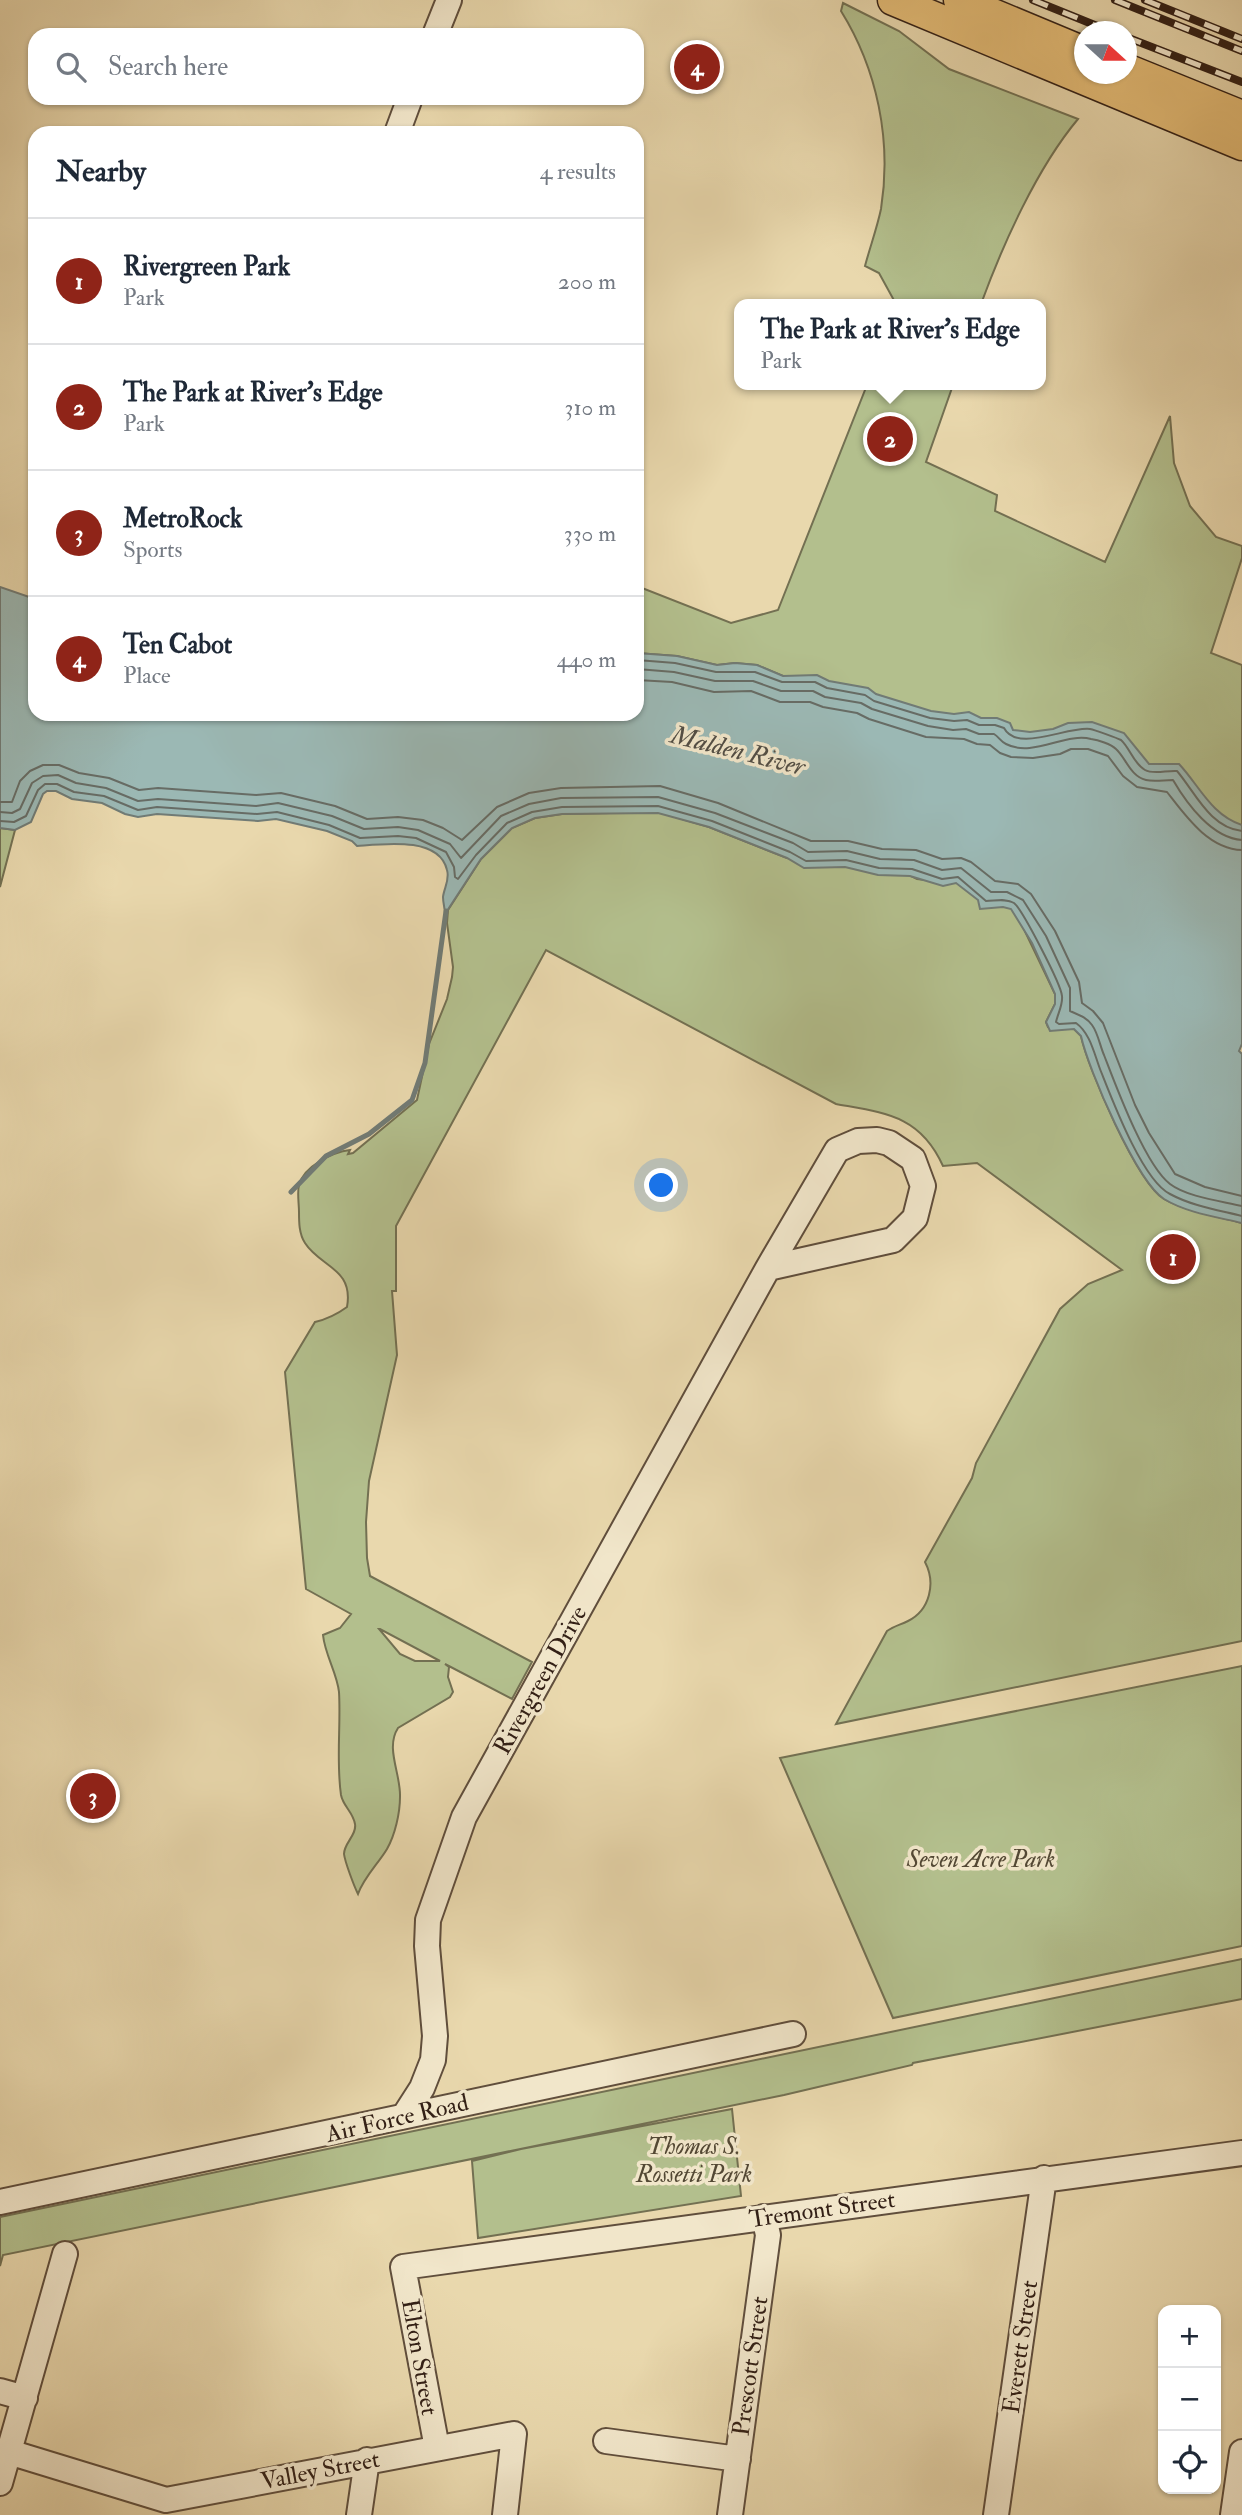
<!DOCTYPE html>
<meta charset="utf-8">
<style>
body{margin:0;font-family:"IM FELL Double Pica",serif;background:#f2f2f3;color:#1f2937}
.controls{position:absolute;right:21px;bottom:21px;display:grid;overflow:hidden;border-radius:14px;box-shadow:0 2px 5px #0004}
.controls button{width:63px;height:63px;display:grid;place-items:center;padding:0;border:0;border-bottom:2px solid #e0e1e3;background:#fff;color:#1f2937;font:35px sans-serif}
.compass{position:absolute;left:1074px;top:21px;width:63px;height:63px;border-radius:50%;background:#fff;box-shadow:0 2px 5px #0004;rotate:111deg}
.you{position:absolute;left:662px;top:1186px;width:24px;height:24px;margin:-18px;border:5px solid #fff;border-radius:50%;background:#1a73e8;box-shadow:0 0 0 10px #1a73e833}
.badge{display:grid;place-items:center;width:46px;height:46px;border-radius:50%;background:#8f2418;color:#fff;font-size:23px;font-weight:700}
.pin{position:absolute;translate:-50% -50%;border:4px solid #fff;box-shadow:0 2px 7px #0006}
.popup{position:absolute;left:734px;top:299px;width:312px;height:91px;box-sizing:border-box;display:grid;place-content:center;border-radius:14px;background:#fff;filter:drop-shadow(0 2px 5px #0005);font-size:23px;white-space:nowrap;color:#747a83}
.popup b{font-size:26px;color:#1f2937}
.popup::after{content:'';position:absolute;left:50%;top:100%;margin-left:-14px;border:14px solid transparent;border-top-color:#fff}
.list{margin:0;padding:0;list-style:none}
h2{display:flex;justify-content:space-between;align-items:center;height:91px;margin:0;padding:0 28px;font-size:30px}
h2 small{font-size:23px;font-weight:400;color:#747a83}
.list li{display:grid;grid-template-columns:46px 1fr auto;gap:21px;align-items:center;box-sizing:border-box;height:126px;padding:0 28px;border-top:2px solid #e0e1e3}
.list b{display:block;font-size:26px;white-space:nowrap}
.list p{margin:0;font-size:23px;white-space:nowrap;color:#747a83}
.list em{font-size:23px;font-style:normal;color:#747a83}
.icon{flex:none;width:38px;height:38px;fill:none;stroke:currentColor;stroke-width:2;stroke-linecap:round;stroke-linejoin:round}
.map{position:relative;flex:none;width:1242px;height:2515px;overflow:hidden}
.search{position:absolute;background:#fff;box-shadow:0 2px 5px #0004;left:28px;top:28px;width:616px;height:77px;display:flex;align-items:center;gap:18px;box-sizing:border-box;padding:0 24px;border-radius:21px;color:#747a83;font-size:26px}
.panel{position:absolute;background:#fff;box-shadow:0 2px 5px #0004;left:28px;top:126px;width:616px;height:595px;border-radius:21px}
.map>svg:first-child{display:block}
</style>
<div class="map">
<svg width="1242" height="2515" viewBox="0 0 1242 2515">
<rect width="100%" height="100%" fill="#e9d8ad"/>
<filter id="stains"><feTurbulence type="fractalNoise" baseFrequency=".00286" numOctaves="4"/><feColorMatrix values="0 0 0 0 .2 0 0 0 0 .09 0 0 0 0 .02 0 0 0 .5 -.17"/></filter>
<radialGradient id="worn" r=".72"><stop offset=".6" stop-color="#630" stop-opacity="0"/><stop offset="1" stop-color="#630" stop-opacity=".3"/></radialGradient>
<!-- green -->
<path fill="#b3bf8d" stroke="#737052" stroke-width="2" fill-rule="evenodd" d="M843 3 899 31 949 69 1078 119C1037 168 1003 244 981 304H896L879 273 865 266C870 247 877 228 881 209 892 140 877 69 841 11Z
M867 385H953L926 462 997 495 995 511 1105 562 1170 416 1174 463 1190 506 1216 537 1242 546V558L1211 653 1242 665V831L1145 769 931 717 783 676 757 665 735 663 717 665 677 656 637 653V586L731 623 778 610Z
M658 812 709 827 787 858 895 868 917 879 943 882 956 880 1009 898 1055 994V1004L1046 1022 1048 1027 1074 1029 1081 1036C1088 1069 1137 1182 1164 1199 1187 1212 1217 1216 1242 1223V1641L836 1724 887 1631C894 1626 900 1625 908 1621 930 1610 936 1583 925 1562L972 1478 976 1463 1060 1309 1088 1284 1122 1270 977 1163 943 1166C920 1115 885 1113 836 1104L546 950 396 1226V1291H392L397 1355 369 1481 366 1522 367 1558 370 1576 532 1662 512 1699 445 1664 449 1667 448 1677 453 1692 450 1697 398 1728C385 1748 401 1774 400 1797 400 1813 395 1835 387 1849 378 1864 364 1877 358 1894 354 1886 345 1862 344 1854 344 1843 357 1835 355 1824 353 1812 343 1806 341 1795 336 1761 341 1726 339 1692 337 1673 325 1655 323 1635L340 1628 351 1614 306 1589 285 1372 315 1322C328 1319 336 1315 347 1307 354 1268 320 1267 305 1243 299 1234 299 1222 299 1212 299 1204 297 1192 299 1185 304 1166 333 1152 350 1150L348 1154 353 1153 417 1100 429 1044 447 999 452 977 453 967 447 923 448 910 481 859 512 828 535 818 562 814ZM379 1629H380L440 1661H415L400 1654Z
M0 828 15 830 0 887Z
M1242 1666V1946L893 2018 780 1758Z
M1242 1959V1999L913 2063 912 2065 784 2095 3 2255 0 2266V2217Z
M732 2109 741 2196 478 2238 472 2161 521 2149Z"/>
<!-- water -->
<path fill="#9bb8b4" stroke="#717b75" stroke-width="2" d="M0 587 35 599V714H637V653L677 656 717 665 735 663 757 665 783 676 817 675 829 681 868 688 876 694 931 711 954 714 969 712 981 718H997L1010 723 1013 730 1030 732 1053 729 1068 723 1092 722 1124 733 1149 764H1179C1199 785 1211 815 1242 825V1044L1239 1051 1242 1054V1223C1217 1217 1187 1213 1164 1199 1137 1182 1088 1069 1081 1036L1074 1029 1050 1031 1046 1022 1055 1004V994L1032 943 1011 909 1003 907 980 909 978 900 956 883 943 886 910 876 878 875 845 867 804 868 787 858 709 827 658 813 562 814 535 818 512 828 481 859 445 914C445 909 443 903 443 897 444 888 450 880 447 870 439 836 383 844 357 846L352 841 327 831 276 819 258 821 157 814 138 817 125 814 102 803 72 799 56 791H47L43 794 31 822 15 830 0 828Z"/>
<g fill="none" stroke-linecap="round" stroke-linejoin="round">
<!-- shore -->
<path stroke="#676c65" stroke-width="2" d="M637 660 675 663 716 672H755L782 682H815L827 688 865 695 874 701 930 718 954 721 967 720 979 725H995L1004 728C1017 753 1068 726 1090 729 1095 730 1117 738 1121 740 1130 748 1133 763 1145 770 1154 775 1167 770 1177 771 1195 792 1210 828 1242 831
M637 669 674 672 715 681H753L781 691H813L825 697 861 703 872 709 928 726 953 730 966 729 979 734H994C999 737 1001 742 1006 744 1033 758 1066 732 1091 739 1098 740 1111 744 1116 749 1126 758 1130 776 1146 780 1154 782 1164 780 1173 780 1187 804 1212 838 1242 840
M637 680 672 682 714 692 751 691 780 702H810L823 707 857 713 869 719 926 737 964 739 977 744 990 745 1000 753 1011 757 1033 758 1060 754 1071 749H1088L1108 756 1123 776 1137 787 1167 792C1185 815 1208 849 1242 850
M0 802H12L20 781 30 771 43 765H59L79 773 109 778 139 790 158 788 256 795 281 793 335 806 367 819 398 817 423 820 443 828 462 840 497 807 529 793 561 788 660 786 718 803 811 841H848L882 849 916 850 942 859 961 858 971 862 995 881 1018 884 1031 894 1055 931 1079 982 1082 1003 1093 1011 1103 1023 1135 1105 1149 1133 1175 1174 1205 1187 1242 1196
M0 812 12 813 20 809 32 783 43 776 58 775 76 783 106 788 138 801 158 799 256 806 278 803 332 816 364 829 398 827 418 830 450 844 461 858 501 816 529 804 561 798 658 797 715 813 793 843 808 852 847 851 880 859 914 860 942 870 961 868 991 892H1007L1023 900 1046 936 1070 988V1011C1079 1015 1086 1017 1092 1025 1098 1033 1100 1046 1104 1055 1116 1086 1145 1165 1170 1184 1187 1197 1221 1201 1242 1206
M0 821 14 822 26 816 38 790 45 784H57L74 792 104 796 138 810 157 807 257 814 277 812 329 825 360 838 398 836 416 838 446 852 454 867 455 877 458 879 476 855 507 823 532 812 562 807 658 806 712 821 790 852 806 861 846 860 879 868 912 869 942 879 958 877 986 901C995 901 1006 898 1014 903 1022 909 1061 984 1062 996 1063 1005 1058 1013 1056 1022L1059 1024 1076 1023C1090 1033 1094 1053 1100 1069 1112 1099 1142 1180 1170 1194 1192 1206 1218 1210 1242 1216"/>
<!-- stream -->
<path stroke="#717b75" stroke-width="5" d="M291 1192 326 1156 369 1134 412 1100 425 1063 446 911"/>
<defs>
<path id="minor" d="M435 35 449 0
M397 133 410 98
M877 1140 889 1143 913 1159 923 1186 915 1218 893 1240 768 1268 837 1150 858 1141Z
M404 2116 422 2088 433 2060 435 2036 427 1946 428 1920 464 1817 768 1268
M0 2202 793 2034
M0 2391 25 2398
M606 2441 738 2459
M437 2448 403 2267 1242 2153
M9 2452 166 2500 514 2434 505 2515
M0 2483 65 2254
M359 2515 367 2460
M730 2515 768 2235 764 2217
M996 2515 1044 2178
M1233 2515 1242 2452"/>
<path id="major" d="M893 0 1242 145
M959 0 1084 52
M1126 69 1242 116"/>
</defs>
<!-- minor casing -->
<use href="#minor" stroke="#604e3c" stroke-width="28"/>
<!-- major casing -->
<use href="#major" stroke="#332016" stroke-width="33"/>
<!-- minor -->
<use href="#minor" stroke="#f1e6ca" stroke-width="24"/>
<!-- major -->
<use href="#major" stroke="#e4bc76" stroke-width="30"/>
<defs>
<path id="rail" d="M1033 0 1112 32
M1115 0 1242 51
M1145 0 1242 39
M1126 37 1242 82"/>
</defs>
<!-- rail casing -->
<use href="#rail" stroke="#332016" stroke-width="8"/>
<!-- rail -->
<use href="#rail" stroke="#f1e6ca" stroke-width="5" stroke-dasharray="16" stroke-linecap="butt"/>
</g>
<g text-anchor="middle" stroke-width="7" stroke-linejoin="round" paint-order="stroke">
<!-- street labels -->
<g font-size="24" fill="#332016" stroke="#f1e6ca">
<text transform="translate(540 1680) rotate(-61)" y="8">Rivergreen Drive</text>
<text transform="translate(397 2118) rotate(-13)" y="8">Air Force Road</text>
<text transform="translate(822 2209) rotate(-8)" y="8">Tremont Street</text>
<text transform="translate(1020 2347) rotate(-82)" y="8">Everett Street</text>
<text transform="translate(420 2357) rotate(80)" y="8">Elton Street</text>
<text transform="translate(750 2366) rotate(-82)" y="8">Prescott Street</text>
<text transform="translate(320 2470) rotate(-11)" y="8">Valley Street</text>
</g>
<!-- park labels -->
<g font-size="24" font-style="italic" fill="#534834" stroke="#f1e6ca">
<text x="981" y="1867">Seven Acre Park</text>
<text x="694" y="2154">Thomas S.<tspan x="694" dy="28">Rossetti Park</tspan></text>
</g>
<!-- water labels -->
<g font-size="26" font-style="italic" fill="#524e45" stroke="#f1e6ca">
<text transform="translate(738 750) rotate(14)" y="9">Malden River</text>
</g>
</g>
<rect width="100%" height="100%" filter="url(#stains)"/>
<rect width="100%" height="100%" fill="url(#worn)"/>
</svg>
<div class="controls">
<button>+</button>
<button>−</button>
<button><svg class="icon" aria-label="locate" viewBox="0 0 24 24"><circle cx="12" cy="12" r="6"/><path d="M12 2v4M12 18v4M2 12h4M18 12h4"/></svg></button>
</div>
<svg class="compass" viewBox="-18 -18 36 36"><path d="M0-13l5 13h-10z" fill="#e53935"/><path d="M0 13l5-13h-10z" fill="#747a83"/></svg>
<div class="you"></div>
<div class="pin badge" style="left:1173px;top:1257px">1</div>
<div class="pin badge" style="left:890px;top:439px">2</div>
<div class="popup"><b>The Park at River's Edge</b>Park</div>
<div class="pin badge" style="left:93px;top:1796px">3</div>
<div class="pin badge" style="left:697px;top:67px">4</div>
<div class="search"><svg class="icon" aria-label="search" viewBox="0 0 24 24"><circle cx="10" cy="10" r="6"/><path d="M15 15l6 6"/></svg>Search here</div>
<section class="panel">
<h2>Nearby<small>4 results</small></h2>
<ul class="list">
<li><span class="badge">1</span><div><b>Rivergreen Park</b><p>Park</p></div><em>200 m</em></li>
<li><span class="badge">2</span><div><b>The Park at River's Edge</b><p>Park</p></div><em>310 m</em></li>
<li><span class="badge">3</span><div><b>MetroRock</b><p>Sports</p></div><em>330 m</em></li>
<li><span class="badge">4</span><div><b>Ten Cabot</b><p>Place</p></div><em>440 m</em></li>
</ul>
</section>
</div>
